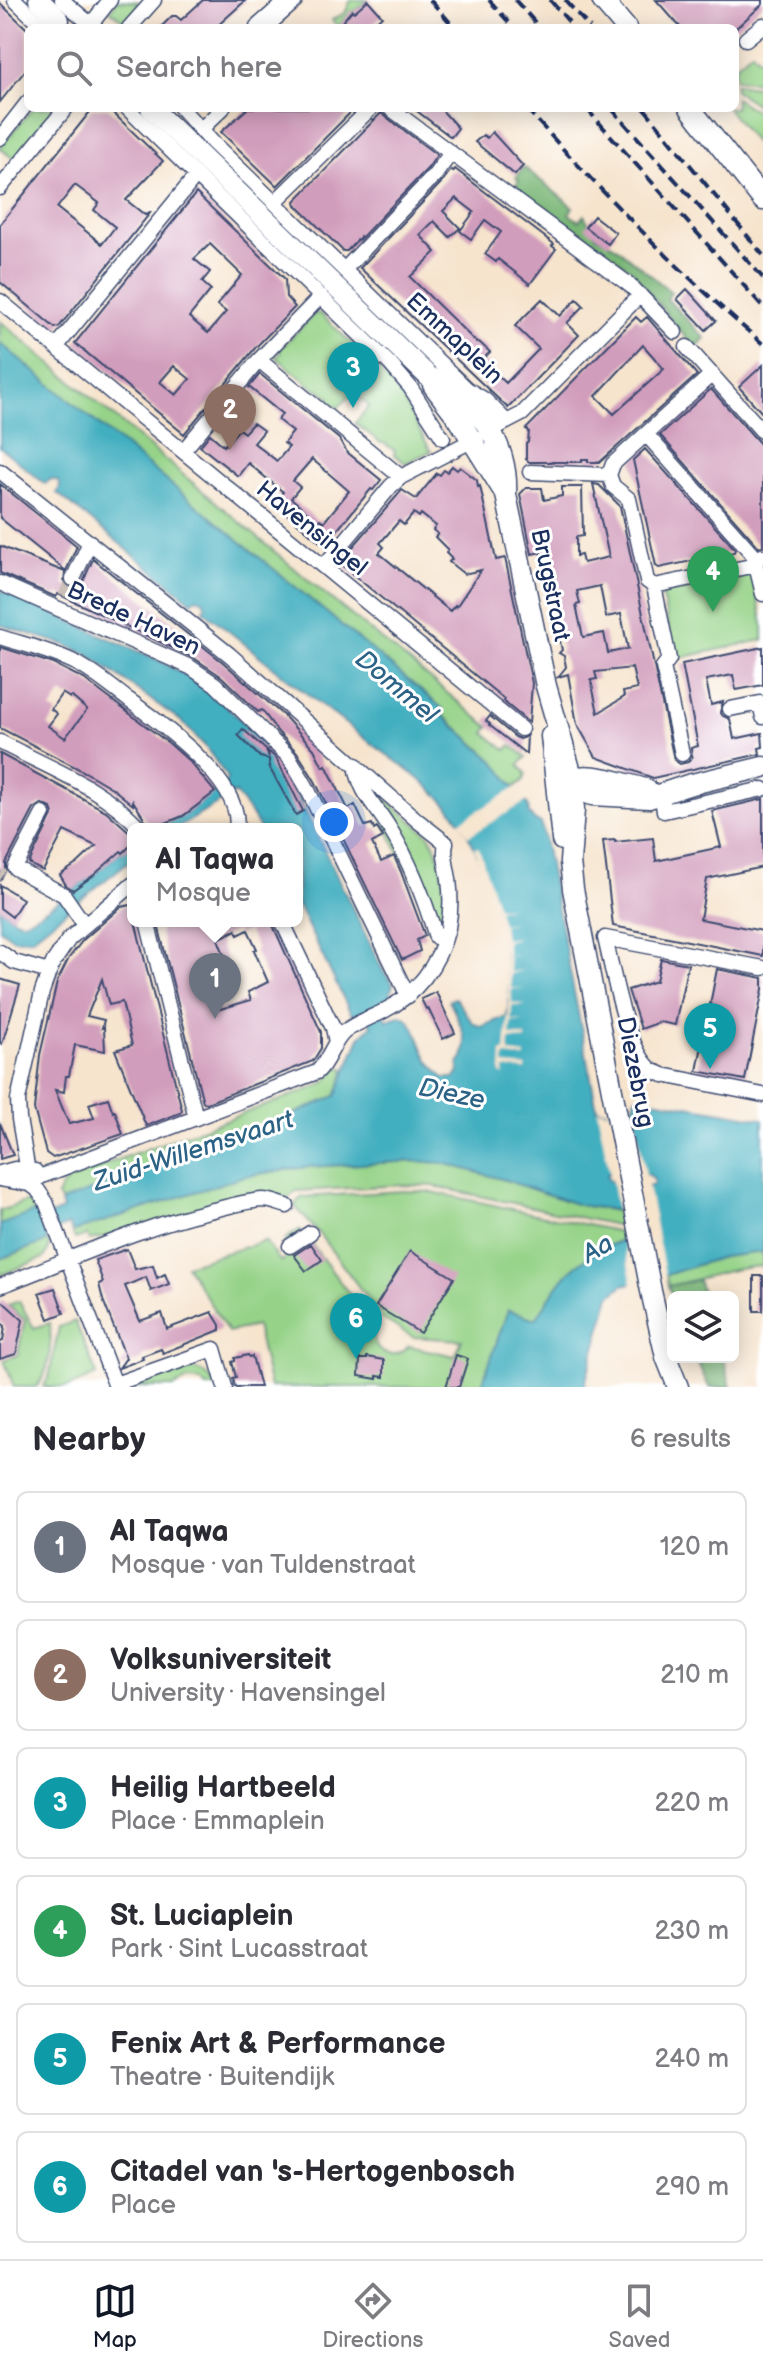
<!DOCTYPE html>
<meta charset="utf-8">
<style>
body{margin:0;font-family:"Balsamiq Sans",sans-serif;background:#f2f2f3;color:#2b2b33}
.controls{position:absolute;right:24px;bottom:24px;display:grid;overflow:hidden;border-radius:12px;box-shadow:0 4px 20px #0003}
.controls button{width:72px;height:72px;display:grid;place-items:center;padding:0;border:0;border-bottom:2px solid #e1e1e2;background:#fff;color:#2b2b33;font:40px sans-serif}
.you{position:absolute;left:334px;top:822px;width:28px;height:28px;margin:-20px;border:6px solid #fff;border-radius:50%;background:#1a73e8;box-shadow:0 0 0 12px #1a73e833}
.badge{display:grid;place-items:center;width:52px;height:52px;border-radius:50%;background:#111827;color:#fff;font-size:26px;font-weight:700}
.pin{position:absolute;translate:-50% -66px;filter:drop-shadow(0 2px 4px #0008)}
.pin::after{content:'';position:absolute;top:42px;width:28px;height:24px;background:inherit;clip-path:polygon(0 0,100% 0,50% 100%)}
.popup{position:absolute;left:127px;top:823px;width:176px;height:104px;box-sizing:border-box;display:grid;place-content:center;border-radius:12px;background:#fff;filter:drop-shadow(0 2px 6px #0005);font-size:26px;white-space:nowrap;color:#7c7c81}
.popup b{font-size:30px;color:#2b2b33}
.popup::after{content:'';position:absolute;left:50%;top:100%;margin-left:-16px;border:16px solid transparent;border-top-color:#fff}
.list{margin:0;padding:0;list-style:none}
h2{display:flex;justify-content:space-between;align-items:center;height:104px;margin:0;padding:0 32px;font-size:34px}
h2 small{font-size:26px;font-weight:400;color:#7c7c81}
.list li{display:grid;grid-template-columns:52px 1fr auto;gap:24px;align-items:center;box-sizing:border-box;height:112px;margin:0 16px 16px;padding:0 16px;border:2px solid #e1e1e2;border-radius:12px}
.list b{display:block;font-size:30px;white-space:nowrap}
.list p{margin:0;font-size:26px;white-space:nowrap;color:#7c7c81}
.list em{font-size:26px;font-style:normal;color:#7c7c81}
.icon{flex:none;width:44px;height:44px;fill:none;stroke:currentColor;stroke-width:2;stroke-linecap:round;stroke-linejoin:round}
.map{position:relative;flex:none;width:763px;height:1387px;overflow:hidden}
.search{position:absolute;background:#fff;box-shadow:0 4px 20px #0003;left:24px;right:24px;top:24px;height:88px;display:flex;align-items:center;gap:20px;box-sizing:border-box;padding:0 28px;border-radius:12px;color:#7c7c81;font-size:30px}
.sheet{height:872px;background:#fff}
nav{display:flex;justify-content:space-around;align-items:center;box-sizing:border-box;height:112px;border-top:2px solid #e1e1e2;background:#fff;font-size:22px;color:#7c7c81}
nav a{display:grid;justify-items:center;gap:4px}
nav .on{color:#111827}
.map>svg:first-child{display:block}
</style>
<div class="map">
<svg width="763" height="1387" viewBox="0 0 763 1387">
<rect width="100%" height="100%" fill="#fff"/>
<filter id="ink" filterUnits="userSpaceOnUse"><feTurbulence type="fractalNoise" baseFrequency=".0125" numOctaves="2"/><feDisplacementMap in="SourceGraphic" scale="16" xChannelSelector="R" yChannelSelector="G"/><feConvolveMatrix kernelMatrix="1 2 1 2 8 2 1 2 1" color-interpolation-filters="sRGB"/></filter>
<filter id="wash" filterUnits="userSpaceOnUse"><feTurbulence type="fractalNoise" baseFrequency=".006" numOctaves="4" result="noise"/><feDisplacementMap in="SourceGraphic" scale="32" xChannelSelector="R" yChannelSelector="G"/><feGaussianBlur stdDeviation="1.8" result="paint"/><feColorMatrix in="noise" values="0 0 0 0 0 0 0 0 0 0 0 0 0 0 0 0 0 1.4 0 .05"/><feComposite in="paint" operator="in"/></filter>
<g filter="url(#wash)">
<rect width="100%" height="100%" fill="#f6e4cd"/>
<!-- green -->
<path fill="#96d388" stroke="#588173" stroke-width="2" d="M118 0 138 2 137 9 126 23 110 10Z
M351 0H368L354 12 352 11 338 27 332 20 345 13Z
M752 51 763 63V83L735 79V66Z
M735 84 763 88V109L735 90Z
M735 98 763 116V151L757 146 727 108H735Z
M33 108H58L16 161 0 148Z
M320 313 384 375 401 397 431 451 405 463 394 454 395 451 384 443H381L355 423 369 406 353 392 338 408 330 402V398L320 389 316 390 276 357 281 353 279 350 314 314Z
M0 321 325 594 489 727 485 733 506 750 511 745 526 757 519 765 526 773 524 780 515 787 504 776 495 762 442 714 443 709 0 343Z
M745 573 753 577 754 581 763 624V640L675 659 662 596 668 589Z
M363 780 429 835C446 861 448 905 439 934Z
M337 1067 346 1069 337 1096 288 1117 61 1203 57 1196 61 1188 66 1184 65 1179 316 1087 325 1082Z
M415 1161 443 1163 502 1179 579 1205 616 1211 620 1226 433 1186 404 1185 297 1191 284 1201 270 1193 108 1237 89 1240 87 1235 75 1239 72 1232 244 1176 307 1167Z
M404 1191 432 1192 621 1232 622 1239 591 1254 568 1273 536 1319 508 1310 481 1387H270L256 1326 228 1332 186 1265 265 1241 281 1262 293 1252 285 1239 300 1229 375 1328C369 1353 392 1363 409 1346L455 1356 462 1340 413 1337 383 1319 319 1234 294 1205 302 1197Z
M25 1202 30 1203 37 1211 0 1225V1211Z
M48 1241 49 1249 44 1258 0 1275V1259Z
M763 1252V1266C733 1267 699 1280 668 1286L666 1275 722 1257Z
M19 1301 34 1328 50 1323C51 1344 51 1372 36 1387H14L4 1360 18 1355 25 1320 8 1305Z
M75 1321 97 1375 68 1387H43L49 1377 59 1327Z
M182 1369C199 1368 208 1373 217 1387H207L200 1381 188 1380 174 1387H132L131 1385Z"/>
<!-- forest -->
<path fill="#78b574" stroke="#4a7269" stroke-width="2" d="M524 167 573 207 569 214 579 221 584 215 596 236 614 245 671 292 667 299 705 338 695 349 630 269 579 230 572 232 554 218 549 223 524 204 528 198 514 187 519 180 516 178Z
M698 1280 704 1297 673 1298 668 1286Z
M695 1357H723L731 1387H709Z"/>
<!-- water -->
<path fill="#43afc0" stroke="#2f6f8f" stroke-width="2" fill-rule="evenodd" d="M0 343 443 709 442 715 495 762 528 805 529 814 535 821 541 823 597 1109 632 1115 636 1097 763 1119V1252L722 1257 666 1275 623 1285 610 1296 584 1387H481L508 1310 536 1319C546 1304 556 1285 569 1272 593 1249 623 1239 654 1231L651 1215 579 1205 502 1179 443 1163 415 1161 307 1167 244 1176 72 1232 69 1225 46 1234 48 1241 0 1259V1225L37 1211 40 1219 63 1210 61 1203 64 1201 288 1117 336 1096 358 1042 361 1035 372 1026 364 1011 355 1015 351 1014 297 904V829H260L253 817 235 793 176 829H154L182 817 226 782 227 777 204 745 181 721 87 654 66 645 0 625V590L158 660 193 679 208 689 278 755 383 971 393 984 390 996 379 1005 387 1020 401 1015C415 1020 418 1040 424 1052 429 1063 436 1070 444 1078H455L459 1072V1064C474 1045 458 1019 449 1000L455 998 473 1023 481 1027 507 1016C515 962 488 856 454 813 427 779 385 755 351 728 301 690 252 650 204 611L205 605 203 600 196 598 192 602 57 493 60 487 58 481 51 479 45 484 0 447ZM610 1171 649 1175 653 1178 654 1184 651 1186 610 1181 606 1176Z
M133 843V858L32 938 14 939 0 929V908C6 912 14 921 21 921 36 922 107 864 120 852L123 853Z"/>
<!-- pier -->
<path fill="#f6e4cd" d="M519 786 529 800 468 836 459 822Z
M474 847 479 848 498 908 512 906 498 910 502 924 516 922 503 925 505 939 520 937 506 941 508 956 522 954 508 957 510 972 524 970 510 974 511 988H526L511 989 512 1003 527 1005 512 1006 511 1020 526 1021 511 1022 510 1035 526 1037V1040L510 1039 509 1053 526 1055 525 1058 505 1056 504 1065 526 1067V1070L504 1069V1075L501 1074 502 1052H505L509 1005 505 957 495 910Z
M597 1109 634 1115 647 1179 610 1175Z
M611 1177 647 1181 666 1279 633 1288 622 1235 650 1228 648 1219 618 1216Z"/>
<g id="blocks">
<!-- building -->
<path fill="#d19dbc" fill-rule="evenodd" d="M203 0H246L215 28H160L172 16H176L181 20Z
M368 0 382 16 369 28H337L352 10 354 12Z
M656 0H763V4L736 28H681Z
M0 3 28 30V67L0 102Z
M93 108H108L163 161 126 200 145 215 150 213 59 327 55 328 0 282V224ZM75 185 99 203 94 210 115 227 102 244 57 208Z
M248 108H355L277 186 221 132Z
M413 108H440L458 128 451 137Z
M381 113 437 155 428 168 360 239V237L347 251H343L296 205 295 201Z
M492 132 523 166 515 175 475 142 483 135 487 138Z
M455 169 554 244 552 246 556 249 530 284 498 259 496 262 485 254 501 232 485 220 471 239 460 231 474 212 456 198 443 211 460 228 450 237 434 221 420 235 436 252 410 277 477 343 479 342 490 352 482 360 506 383 539 349 515 326 542 299 560 316 577 299 584 306 567 323 579 335 508 408 360 268 441 183 451 170 453 172Z
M196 193 285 279 286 297 295 307 256 347 184 434 75 343ZM210 244 242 275 217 305 226 312 208 333 189 317 211 290 202 282 210 272 194 259ZM174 366 190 379 176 395 160 382Z
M594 216 616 233 608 244 585 227Z
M687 289 716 321 706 330 677 299Z
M636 317 641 322 647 317 697 375 600 462H588V459H582V462H529L526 459V444L528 442 529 431 526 429ZM643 345 664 369 614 414 596 396Z
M763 365V414L739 387Z
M260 374 339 439 347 452 381 480 373 490 371 489 334 534 335 536 326 547 274 503 283 492 248 463 238 476 200 446 210 434 224 446 239 429 244 433 253 423 264 431 254 443 277 461 289 447 284 443 293 432 278 420 282 414 249 387ZM312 459 349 491 324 522 320 519 318 521 291 498 300 487 293 481Z
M711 389 763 447V546L759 547 660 435Z
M645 449 735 549 734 552 659 568 656 566 633 460Z
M452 466 457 470 460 467 477 480 478 487 480 486 496 560 505 558 532 683 529 723 503 701 504 699 339 563 402 490 416 499 437 473 440 475 444 470 447 472ZM414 513 419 517 421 514 436 526 433 530 438 534 435 537 448 550 446 553 452 559 449 562 464 574 481 570 456 607 455 605 450 611 379 553 384 547 380 543 399 521 404 525Z
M0 484 77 546 66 571 0 518Z
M593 484 599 485 620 506 674 760 680 764 688 762 692 756 691 748 698 746 682 664 763 647V685L736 690 733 675 706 680 711 705 723 702 720 712 723 716 730 719 734 739 762 733 763 747 759 748 760 754 653 778 596 757 577 724 568 674 558 677 566 667 564 656 559 653 562 650 550 599 554 593 548 590 544 573 548 569 543 563 541 552 532 554 520 494 526 488H542L544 500 562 496V487H582L583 536 576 537V556L581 555 583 563 609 557ZM600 586 606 617 621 614 628 649 608 653 604 633 583 637 576 605 580 604 577 591ZM632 668 637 689 623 692 624 697 598 713 591 680 597 679 595 672Z
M0 546 65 572 64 584 73 589 82 584 93 559 224 663 286 718 314 749 323 767 326 765 348 809 355 805 365 826 372 824 374 830 377 828 383 837 372 843 381 862 394 856 401 872 425 936 417 940 420 951 402 960 315 781 297 752 277 731 262 710 258 712 222 677 194 658 71 600 58 594 56 597 0 573Z
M0 647 54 664 84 679 171 745 190 762 215 792 183 816 151 829 133 801V805L112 788 85 772 0 728ZM62 693 70 698 71 696 87 710 65 738 48 726 57 714 51 709Z
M490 716 515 737 520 739 527 736 526 754 489 725 490 724 486 721Z
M243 729 266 750 269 757 268 751 276 758 303 811 296 815 269 767V759L260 757 238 735Z
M0 754 106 811 133 835V843L123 853 121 851 94 875 73 890 66 885 60 875 78 863 96 846 64 831 43 871 33 866 29 863 53 814 51 808 42 804 34 809 6 863V870L0 881Z
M763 799V867L707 879 700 919 763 931V956L613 926 603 841 615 840V842L653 838 656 861 721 847 712 811Z
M0 885 23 899 12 917 0 908Z
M131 905 182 1110 180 1113 146 1126 115 1050 132 1045 122 1002 109 1005 102 979 87 1016 104 1020 102 1028 104 1027 105 1051 75 1045 69 1076H66L64 1092 55 1090 69 1124 94 1118 89 1104 108 1098 113 1112 115 1111 123 1134 53 1158 46 1153 34 1109 40 1055 57 982 69 958 83 940 121 907Z
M157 921H271L321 1032V1048L313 1061 207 1103 203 1102ZM236 930 238 935 248 930 257 949 254 950 268 982 248 992 251 1000 217 1010 208 973 229 967 218 939Z
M661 959 688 964 675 1025 660 1022 641 1029 628 990 656 981Z
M717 969 763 978V989L745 1080 697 1071Z
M0 979 20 985 2 1044 0 1043Z
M436 992 455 1033 443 1039 428 1008 426 1009 421 999Z
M0 1123 13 1155 0 1159Z
M311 1244 322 1260 306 1271 294 1255Z
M127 1249 135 1269 153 1265 157 1278 165 1274 169 1284 151 1291 146 1277 125 1286 140 1321 162 1313 167 1329 212 1312 220 1325V1330L163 1353 161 1349 142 1356 143 1359 119 1368 126 1358 103 1300 99 1284 103 1282 95 1260Z
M410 1251 454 1278 420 1333 376 1306Z
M754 1276H763V1311H754Z
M55 1288 64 1313 49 1319 39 1293Z
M0 1299 23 1320 16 1354 0 1359V1342L3 1341 5 1326 0 1322Z
M248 1355 249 1357 252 1356 260 1387H235L233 1378 236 1377 232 1362 235 1361V1358Z
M456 1355 468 1359 459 1387H446Z
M367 1357 384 1360V1377L377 1376V1379L359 1376 360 1359H367Z"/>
</g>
</g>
<g filter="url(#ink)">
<use href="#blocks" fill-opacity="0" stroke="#3c4a6f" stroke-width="2"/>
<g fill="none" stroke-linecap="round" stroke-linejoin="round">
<!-- street-tunnel -->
<path stroke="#cac0b7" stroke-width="14" stroke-dasharray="14 7" stroke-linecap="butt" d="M65 597 73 579
M0 874 3 876"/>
<defs>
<path id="street" d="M15 0 44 28
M62 0 95 28
M88 28 110 0
M129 28 154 0
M746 39 763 25
M127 108 390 364 410 387 443 438
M181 108 213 143 467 389 485 400 507 422
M390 108 631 286 675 332
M201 129 223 108
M0 138 28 102
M0 188 66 108
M275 202 371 108
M344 270 434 176 451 153
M0 301 521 729
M57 346 196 176
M687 347 763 432
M259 360 401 477
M499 426 522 414 640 295
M646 434 757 559
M183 451 259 360 321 296
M0 471 230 655 418 821 446 843C443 855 447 866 449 879 451 895 451 912 448 928 439 965 416 995 382 1012 370 1018 355 1023 344 1032 332 1043 329 1061 317 1072L42 1176 30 1184 0 1179
M530 472 609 475
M609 475 613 486 629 499 647 581 654 586 669 659 663 667 682 754
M609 475 613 464 712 374
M756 565 763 594
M324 566 391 486 401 477 477 438
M73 579 90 542
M0 583 190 667 215 684 289 757 306 786 408 996
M654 586 756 565 757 559 762 556
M0 637C25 645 52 651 76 663 94 672 110 686 126 698 159 722 245 783 236 829
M730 709 760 703 763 717
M0 742C49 768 103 787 141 829
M356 765C360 794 376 805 390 829 410 862 425 900 436 937
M661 792 664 811 763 789
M43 814 15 868 64 895 84 924
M147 921 196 1118
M282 921 333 1028 336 1042
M0 952 14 962 49 972
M763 968 605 938C613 970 626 1050 652 1070 655 1072 660 1073 663 1075L763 1095
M0 1173 15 1169 35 1171
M290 1246 310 1233
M0 1286C70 1260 136 1228 209 1211 227 1207 245 1201 263 1200 271 1200 279 1204 287 1206
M115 1384 214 1349 225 1387
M116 1387 46 1202 37 1189 30 1184 19 1119 18 1100 42 992 49 972 54 961 69 939 133 884"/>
<path id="secondary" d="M39 0 59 20
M602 0 626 28
M260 28 292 0
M151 108 428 376C475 401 509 439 506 495L546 686 572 776 574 810 570 862 573 889 651 1291 666 1357 678 1387
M690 108 763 200
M433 385 458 418 506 495
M551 736 562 840
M561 782C587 768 619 783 646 789
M557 784 592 795 649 798 688 785 763 767"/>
</defs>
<!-- street casing -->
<use href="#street" stroke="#3c4a6f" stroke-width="17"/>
<!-- secondary casing -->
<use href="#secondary" stroke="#3c4a6f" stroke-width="23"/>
<!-- street -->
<use href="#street" stroke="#fff" stroke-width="14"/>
<!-- secondary -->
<use href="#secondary" stroke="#fff" stroke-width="20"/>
<!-- rail -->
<path stroke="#1b2f5e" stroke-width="4" stroke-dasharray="12 6" stroke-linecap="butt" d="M430 0 455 28
M489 0 514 28
M515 0 540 28
M550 0 569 22
M565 0 590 28
M526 108C600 191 679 272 763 344
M586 108 763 307
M611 108 763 278
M644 108 763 255"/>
</g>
</g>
<g text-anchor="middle" stroke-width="6" stroke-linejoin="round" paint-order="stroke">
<!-- street labels -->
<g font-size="24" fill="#1b2f5e" stroke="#fff">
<text transform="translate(455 338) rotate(43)" y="8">Emmaplein</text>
<text transform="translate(312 528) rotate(39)" y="8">Havensingel</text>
<text transform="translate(551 585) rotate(78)" y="8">Brugstraat</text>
<text transform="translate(134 618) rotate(25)" y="8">Brede Haven</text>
<text transform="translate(636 1072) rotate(79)" y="8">Diezebrug</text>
</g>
<!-- water labels -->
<g font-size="26" font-style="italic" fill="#2b6285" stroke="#fff">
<text transform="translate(397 686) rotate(40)" y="9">Dommel</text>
<text transform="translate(452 1093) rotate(12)" y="9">Dieze</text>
<text transform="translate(193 1150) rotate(-18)" y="9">Zuid-Willemsvaart</text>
<text transform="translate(597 1248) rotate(-30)" y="9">Aa</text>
</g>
</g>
</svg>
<div class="controls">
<button><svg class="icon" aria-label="layers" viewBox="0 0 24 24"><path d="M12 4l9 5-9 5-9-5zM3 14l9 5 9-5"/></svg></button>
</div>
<div class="you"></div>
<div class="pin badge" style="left:215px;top:1019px;background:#6b7280">1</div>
<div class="popup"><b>Al Taqwa</b>Mosque</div>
<div class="pin badge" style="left:230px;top:450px;background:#8d6e63">2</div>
<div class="pin badge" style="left:353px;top:408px;background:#0f9aa8">3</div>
<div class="pin badge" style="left:713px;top:612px;background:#2e9e5b">4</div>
<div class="pin badge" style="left:710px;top:1069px;background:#0f9aa8">5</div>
<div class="pin badge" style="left:356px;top:1359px;background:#0f9aa8">6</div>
<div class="search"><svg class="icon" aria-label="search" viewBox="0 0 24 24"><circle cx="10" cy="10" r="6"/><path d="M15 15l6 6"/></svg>Search here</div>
</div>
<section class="sheet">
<h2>Nearby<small>6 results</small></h2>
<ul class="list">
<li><span class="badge" style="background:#6b7280">1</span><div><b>Al Taqwa</b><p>Mosque · van Tuldenstraat</p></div><em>120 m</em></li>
<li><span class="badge" style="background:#8d6e63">2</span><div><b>Volksuniversiteit</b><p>University · Havensingel</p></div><em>210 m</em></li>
<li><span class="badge" style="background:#0f9aa8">3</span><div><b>Heilig Hartbeeld</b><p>Place · Emmaplein</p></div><em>220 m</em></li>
<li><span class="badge" style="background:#2e9e5b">4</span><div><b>St. Luciaplein</b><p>Park · Sint Lucasstraat</p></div><em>230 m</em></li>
<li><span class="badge" style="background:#0f9aa8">5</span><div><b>Fenix Art &amp; Performance</b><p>Theatre · Buitendijk</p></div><em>240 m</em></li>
<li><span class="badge" style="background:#0f9aa8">6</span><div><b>Citadel van 's-Hertogenbosch</b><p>Place</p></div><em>290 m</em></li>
</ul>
</section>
<nav>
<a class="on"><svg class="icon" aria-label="map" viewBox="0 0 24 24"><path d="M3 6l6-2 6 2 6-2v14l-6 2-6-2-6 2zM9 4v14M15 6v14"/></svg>Map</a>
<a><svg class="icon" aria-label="directions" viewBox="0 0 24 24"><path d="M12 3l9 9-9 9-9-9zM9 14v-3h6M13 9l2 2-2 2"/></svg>Directions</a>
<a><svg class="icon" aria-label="saved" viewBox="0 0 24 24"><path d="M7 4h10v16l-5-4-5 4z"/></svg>Saved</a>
</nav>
